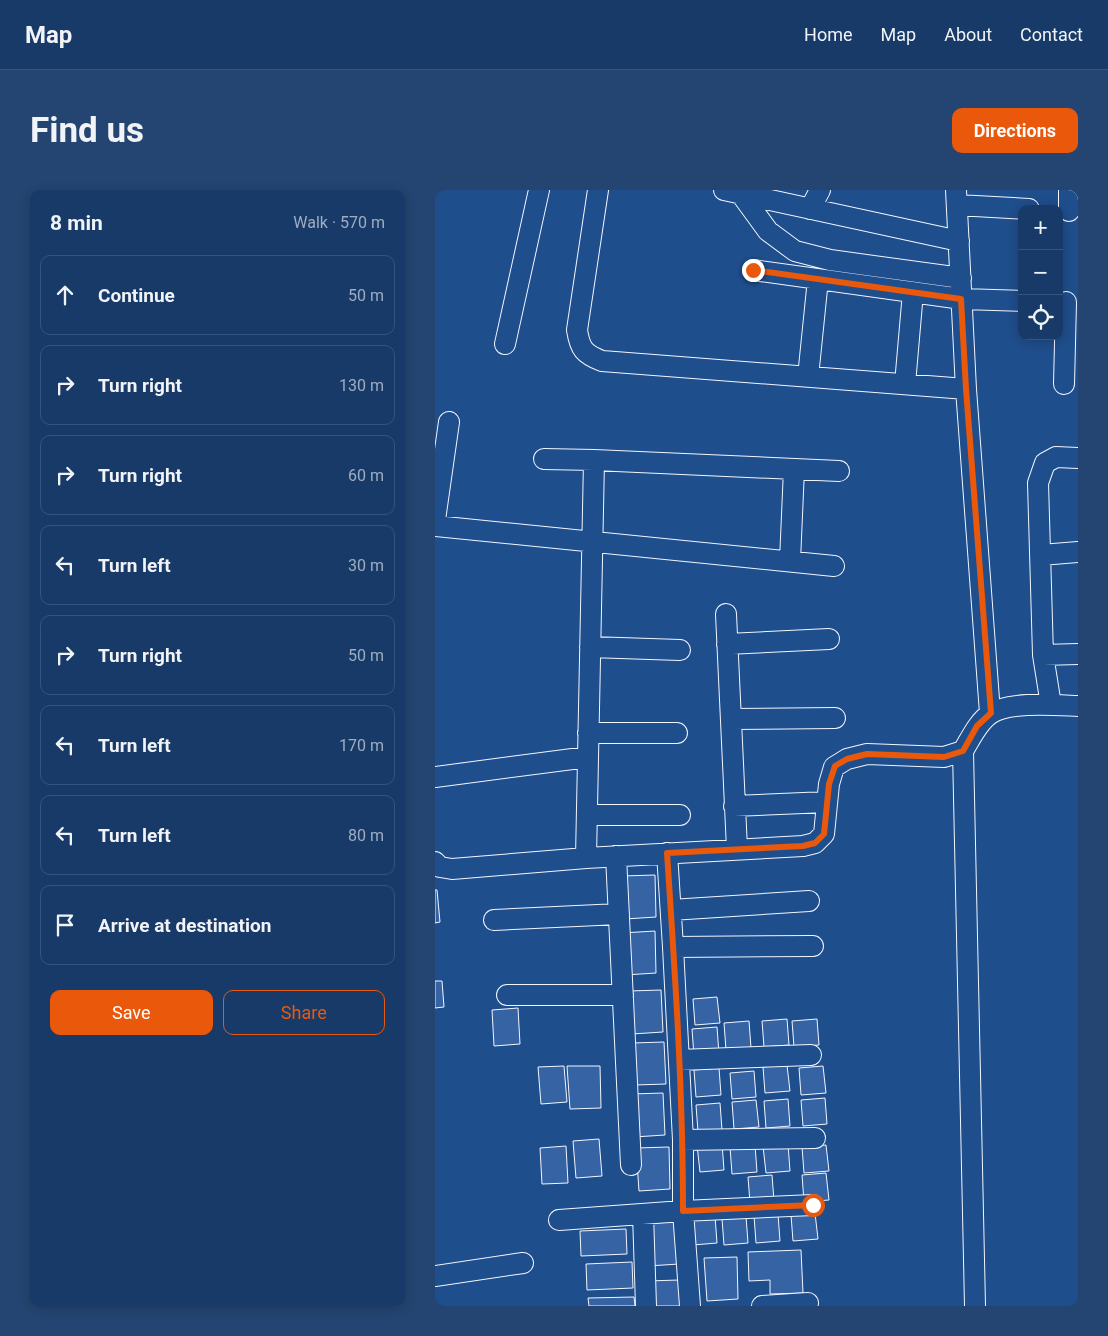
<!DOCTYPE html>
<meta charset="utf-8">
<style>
body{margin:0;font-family:Roboto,sans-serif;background:#244571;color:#f1f3f6}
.controls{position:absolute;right:15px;top:15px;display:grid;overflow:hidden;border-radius:10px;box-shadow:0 2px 12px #0003}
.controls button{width:45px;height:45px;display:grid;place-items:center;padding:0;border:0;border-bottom:1px solid #36547d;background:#173a69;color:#f1f3f6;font:25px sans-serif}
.stop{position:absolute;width:15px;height:15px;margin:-11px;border:4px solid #ea580c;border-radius:50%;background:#fff}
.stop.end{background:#ea580c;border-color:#fff;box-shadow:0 1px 5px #0008}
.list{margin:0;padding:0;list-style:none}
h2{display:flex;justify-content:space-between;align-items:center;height:65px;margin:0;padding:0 20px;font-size:21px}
h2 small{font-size:16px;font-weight:400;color:#9eadc0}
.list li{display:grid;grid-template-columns:32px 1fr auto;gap:15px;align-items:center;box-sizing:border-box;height:80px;margin:0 10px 10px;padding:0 10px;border:1px solid #36547d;border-radius:10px}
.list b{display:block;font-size:19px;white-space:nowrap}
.list em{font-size:16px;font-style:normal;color:#9eadc0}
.actions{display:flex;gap:10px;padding:15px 20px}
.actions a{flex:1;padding:11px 0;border:1px solid #ea580c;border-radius:10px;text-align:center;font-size:18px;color:#ea580c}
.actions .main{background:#ea580c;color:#fff}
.icon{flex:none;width:28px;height:28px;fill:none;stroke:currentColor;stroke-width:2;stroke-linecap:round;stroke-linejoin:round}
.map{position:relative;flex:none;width:643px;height:1116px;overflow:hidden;border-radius:10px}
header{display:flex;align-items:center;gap:30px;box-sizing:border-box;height:70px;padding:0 25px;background:#173a69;border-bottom:1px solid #36547d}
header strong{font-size:24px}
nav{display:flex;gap:28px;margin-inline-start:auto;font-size:18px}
.intro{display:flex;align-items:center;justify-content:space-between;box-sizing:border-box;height:120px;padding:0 30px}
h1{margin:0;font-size:35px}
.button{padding:12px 22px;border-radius:10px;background:#ea580c;color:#fff;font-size:18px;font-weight:700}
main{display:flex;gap:30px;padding:0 30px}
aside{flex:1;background:#173a69;border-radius:10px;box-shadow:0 2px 12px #0003}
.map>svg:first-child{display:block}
</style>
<header>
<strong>Map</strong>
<nav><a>Home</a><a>Map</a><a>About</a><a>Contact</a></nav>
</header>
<div class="intro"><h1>Find us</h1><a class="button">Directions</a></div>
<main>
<aside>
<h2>8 min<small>Walk · 570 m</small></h2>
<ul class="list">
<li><svg class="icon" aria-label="ahead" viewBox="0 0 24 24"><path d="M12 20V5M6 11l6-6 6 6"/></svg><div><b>Continue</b></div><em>50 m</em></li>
<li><svg class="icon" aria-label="right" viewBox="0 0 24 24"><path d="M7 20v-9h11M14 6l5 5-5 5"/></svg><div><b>Turn right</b></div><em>130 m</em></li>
<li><svg class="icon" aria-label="right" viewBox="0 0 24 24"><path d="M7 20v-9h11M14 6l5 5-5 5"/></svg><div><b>Turn right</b></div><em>60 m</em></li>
<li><svg class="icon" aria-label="left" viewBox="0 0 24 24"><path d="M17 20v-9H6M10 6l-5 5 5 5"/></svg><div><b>Turn left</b></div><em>30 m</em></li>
<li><svg class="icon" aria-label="right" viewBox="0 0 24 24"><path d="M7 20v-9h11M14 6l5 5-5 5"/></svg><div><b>Turn right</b></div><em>50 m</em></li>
<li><svg class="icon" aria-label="left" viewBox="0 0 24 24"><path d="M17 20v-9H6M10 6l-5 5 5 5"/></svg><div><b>Turn left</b></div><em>170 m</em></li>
<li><svg class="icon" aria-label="left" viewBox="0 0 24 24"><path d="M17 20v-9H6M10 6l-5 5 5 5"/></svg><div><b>Turn left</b></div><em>80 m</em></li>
<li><svg class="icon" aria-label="arrive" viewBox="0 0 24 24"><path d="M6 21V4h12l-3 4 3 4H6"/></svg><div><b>Arrive at destination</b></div></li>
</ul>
<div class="actions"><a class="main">Save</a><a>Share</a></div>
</aside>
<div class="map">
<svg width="643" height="1116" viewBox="0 0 643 1116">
<rect width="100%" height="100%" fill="#1f4e8c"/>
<!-- building -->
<path fill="#3563a3" stroke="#f2f6ff" d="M220 685 221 727 190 729 187 686Z
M0 700H2L5 732 0 733Z
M220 741 221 783 190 785 187 743Z
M0 791H7L9 817 0 818Z
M226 800 228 842 197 844 194 801Z
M282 807 285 833 260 835 258 809Z
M83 818 85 854 59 856 57 820Z
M352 829 354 855 329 857 327 831Z
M382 829 384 855 359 857 357 831Z
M314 831 316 858 291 860 289 833Z
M282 837 284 864 259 866 257 839Z
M229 852 231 894 200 895 197 853Z
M352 875 355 901 330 903 328 877Z
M129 876 132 912 106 914 103 877Z
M132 876H165L166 918 135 919Z
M388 876 391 903 366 905 364 878Z
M284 878 286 905 261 907 259 880Z
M319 881 321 907 297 909 295 883Z
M228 903 230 945 199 947 196 904Z
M390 908 392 934 368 936 366 910Z
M353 909 355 936 331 938 329 911Z
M321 910 324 937 299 939 297 912Z
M285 913 287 940 263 942 261 915Z
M164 949 167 986 141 988 138 951Z
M287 953 289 980 265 982 262 955Z
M353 954 355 981 331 983 328 956Z
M320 955 322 982 297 984 295 957Z
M391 955 394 981 369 983 367 957Z
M131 956 133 993 107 994 105 958Z
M234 957 235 999 204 1001 201 958Z
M391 983 394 1010 369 1012 367 985Z
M337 985 339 1011 315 1013 313 987Z
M380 1023 383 1049 358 1051 356 1025Z
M343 1024 345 1051 321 1053 319 1026Z
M280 1026 282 1053 258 1055 256 1028Z
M311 1026 313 1053 289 1055 287 1029Z
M242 1032 244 1074 213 1076 210 1033Z
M191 1039 192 1064 146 1066 145 1041Z
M366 1060 368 1103 335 1104V1090L314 1091 313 1062Z
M302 1067 303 1109 272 1111 269 1068Z
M197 1072 198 1098 152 1100 151 1074Z
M244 1090 245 1116H213L212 1091Z
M199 1107 200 1116H154L153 1108Z"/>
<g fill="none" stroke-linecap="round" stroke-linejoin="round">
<defs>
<path id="minor" d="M163 0 142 140C145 159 149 164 167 171L531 199
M289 0 524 51
M521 0 531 199 555 523
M306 4 333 41 360 61 395 70 526 88
M522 15 594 19
M375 19 385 0
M634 21V0
M318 80 527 109 587 111
M70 154 104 0
M373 187 383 89
M470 194 478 102
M629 194 631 112
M109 269 159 270 404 281
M0 330 14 232
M0 336 399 376
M606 365 643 362
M355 371 359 279
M291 424 302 659
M292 454 394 449
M155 457 245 460
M608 465 643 464
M616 515 608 465 603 293 610 273 621 267 643 268
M296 529 400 528
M153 543H242
M528 561 540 1116
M0 587 153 567
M299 616 392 612
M152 625H245
M232 663 238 757 248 950V1021L255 1116
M181 666 196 975
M151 668 159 270
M0 672 5 677 17 679 151 668 368 656 380 653 389 644 394 594 399 577 412 569 432 564 509 567 528 561C536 548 543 532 555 524 574 511 620 515 643 516
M236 720 374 711
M59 730 184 724
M238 757 378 756
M72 805H188
M244 870 376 865
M248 950 380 948
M208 1024 211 1116
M124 1030 248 1021 378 1015
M0 1086 88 1073
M327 1116 373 1113"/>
</defs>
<!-- minor casing -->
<use href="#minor" stroke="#f2f6ff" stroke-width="22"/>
<!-- minor -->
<use href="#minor" stroke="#1f4e8c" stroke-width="20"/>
</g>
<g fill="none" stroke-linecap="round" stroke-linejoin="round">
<!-- route -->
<path stroke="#ea580c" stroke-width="6" d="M318 80 526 109 531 199 556 523 542 536 528 561 509 567 432 564 412 569 400 576 394 594 389 644 380 653 368 656 232 663C240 782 248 901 248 1021L378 1015"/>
</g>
</svg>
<div class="controls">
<button>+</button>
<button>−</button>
<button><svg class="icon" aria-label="locate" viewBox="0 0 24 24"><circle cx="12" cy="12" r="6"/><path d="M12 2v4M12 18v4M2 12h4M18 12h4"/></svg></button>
</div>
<div class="stop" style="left:378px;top:1015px"></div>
<div class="stop end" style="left:318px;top:80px"></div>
</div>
</main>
